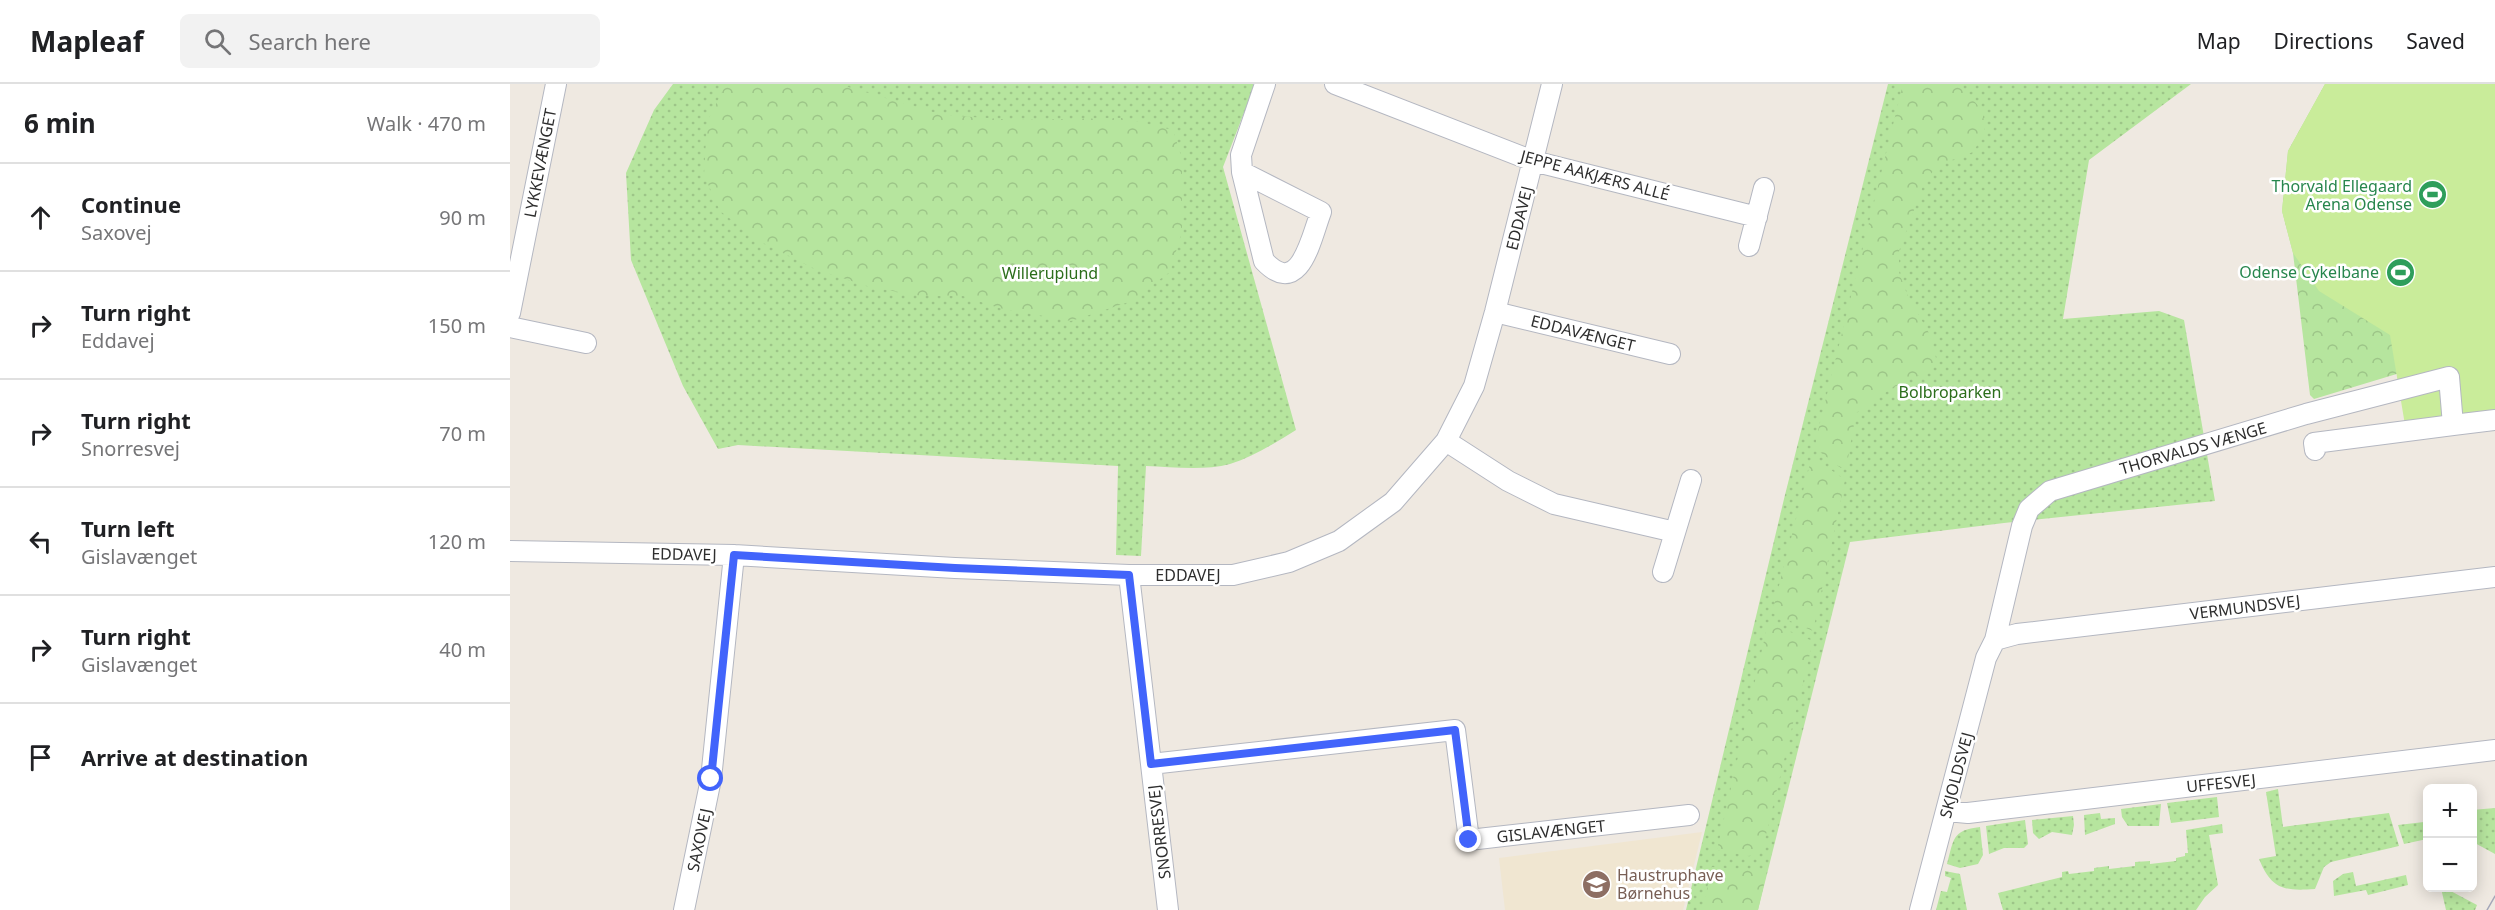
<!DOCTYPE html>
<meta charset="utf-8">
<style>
body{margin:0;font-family:"Noto Sans",sans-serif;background:#f2f2f2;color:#202124}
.controls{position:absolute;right:18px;bottom:18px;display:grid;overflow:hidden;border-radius:9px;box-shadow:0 3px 15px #0003}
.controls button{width:54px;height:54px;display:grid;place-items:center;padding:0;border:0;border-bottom:2px solid #e0e0e0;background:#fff;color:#202124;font:30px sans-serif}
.stop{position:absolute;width:18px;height:18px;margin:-14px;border:4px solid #4264fb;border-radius:50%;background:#fff}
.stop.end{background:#4264fb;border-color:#fff;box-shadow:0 2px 6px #0008}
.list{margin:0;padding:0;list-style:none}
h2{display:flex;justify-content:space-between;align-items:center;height:78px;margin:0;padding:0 24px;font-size:26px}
h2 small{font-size:20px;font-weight:400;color:#757577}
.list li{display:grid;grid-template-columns:39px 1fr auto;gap:18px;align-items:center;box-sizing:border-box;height:108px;padding:0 24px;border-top:2px solid #e0e0e0}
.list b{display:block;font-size:22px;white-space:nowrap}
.list p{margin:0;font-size:20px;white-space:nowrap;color:#757577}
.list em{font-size:20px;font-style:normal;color:#757577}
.icon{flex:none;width:33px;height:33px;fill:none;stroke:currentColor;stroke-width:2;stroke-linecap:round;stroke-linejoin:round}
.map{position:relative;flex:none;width:1985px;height:826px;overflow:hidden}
header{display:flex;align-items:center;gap:36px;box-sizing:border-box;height:84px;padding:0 30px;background:#fff;border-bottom:2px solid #e0e0e0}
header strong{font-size:28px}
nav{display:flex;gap:33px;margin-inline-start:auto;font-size:21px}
.search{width:420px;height:54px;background:#f2f2f2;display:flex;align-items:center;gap:15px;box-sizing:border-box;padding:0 21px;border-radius:9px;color:#757577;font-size:22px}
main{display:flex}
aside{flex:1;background:#fff}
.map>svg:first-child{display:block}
</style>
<header>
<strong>Mapleaf</strong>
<div class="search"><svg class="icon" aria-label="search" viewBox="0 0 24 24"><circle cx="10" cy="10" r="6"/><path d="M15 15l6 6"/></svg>Search here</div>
<nav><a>Map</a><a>Directions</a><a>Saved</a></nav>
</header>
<main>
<aside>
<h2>6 min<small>Walk · 470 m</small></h2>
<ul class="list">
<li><svg class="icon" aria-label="ahead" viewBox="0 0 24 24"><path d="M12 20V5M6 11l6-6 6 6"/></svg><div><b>Continue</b><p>Saxovej</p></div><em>90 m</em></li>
<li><svg class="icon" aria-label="right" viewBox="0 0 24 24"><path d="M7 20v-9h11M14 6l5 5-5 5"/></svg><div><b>Turn right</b><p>Eddavej</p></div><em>150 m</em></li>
<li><svg class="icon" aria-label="right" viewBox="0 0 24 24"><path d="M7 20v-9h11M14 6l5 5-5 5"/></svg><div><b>Turn right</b><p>Snorresvej</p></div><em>70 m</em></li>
<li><svg class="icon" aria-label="left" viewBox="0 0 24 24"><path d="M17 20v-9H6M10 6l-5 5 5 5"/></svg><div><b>Turn left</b><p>Gislavænget</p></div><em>120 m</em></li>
<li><svg class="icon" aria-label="right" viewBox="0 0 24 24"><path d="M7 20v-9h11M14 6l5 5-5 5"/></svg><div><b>Turn right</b><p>Gislavænget</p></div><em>40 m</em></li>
<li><svg class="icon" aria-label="arrive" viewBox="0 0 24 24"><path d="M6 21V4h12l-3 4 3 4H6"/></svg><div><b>Arrive at destination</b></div></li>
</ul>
</aside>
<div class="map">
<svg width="1985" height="826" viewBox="0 0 1985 826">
<defs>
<pattern id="grass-dots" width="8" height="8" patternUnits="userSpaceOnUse" patternTransform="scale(1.5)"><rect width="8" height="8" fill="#b6e59e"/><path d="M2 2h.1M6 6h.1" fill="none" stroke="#9dc588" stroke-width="1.8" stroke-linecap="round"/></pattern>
<pattern id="forest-crowns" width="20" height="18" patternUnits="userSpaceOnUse" patternTransform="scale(1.5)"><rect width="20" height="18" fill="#b6e59e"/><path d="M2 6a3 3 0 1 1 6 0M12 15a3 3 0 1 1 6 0" fill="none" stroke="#9dc588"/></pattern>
</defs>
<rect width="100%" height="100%" fill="#efe9e1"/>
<!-- education -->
<path fill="#f0e6d1" d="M1192 748 1173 826H995L989 774Z"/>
<!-- grass -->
<path fill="url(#grass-dots)" d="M163 0H743L744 3 713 83 786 346C765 359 743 373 720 380 694 387 662 383 636 382L631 472 606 471 608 382 228 361 208 365 173 302 121 176 116 89 144 26Z
M1378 0H1681L1579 76 1553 235 1649 227 1674 236 1705 417 1494 439 1340 458 1248 826H1176L1274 415Z
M1768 705 1773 743 1879 729 1889 762 1821 778 1814 783 1805 805C1774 807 1762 806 1749 775L1766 772 1756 708Z
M1707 713 1709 733 1661 739 1657 719Z
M1651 720 1649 742H1618L1612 733 1611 725Z
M1985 724V770L1963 758 1962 726Z
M1590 729 1591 735 1605 734V740L1575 751 1574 731Z
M1563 732 1564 741 1562 751 1542 748 1529 755 1523 749 1522 736Z
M1914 732H1917V755L1894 760 1888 741 1914 738Z
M1515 736 1518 760 1514 764H1494L1479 770 1476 742Z
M1712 740 1713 749 1699 751 1708 801 1695 813 1686 826H1493L1488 809 1552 793V788L1558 787 1559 790 1584 787V784L1599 782V785L1625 782V778L1640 777V780L1666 777V774L1675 772V769H1678L1676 746Z
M1470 743 1473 771 1468 780 1450 784 1437 780C1444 755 1442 746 1470 743Z
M1435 787 1450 790 1457 826H1426L1431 807 1437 808 1441 794 1435 792Z
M1843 788 1846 802 1896 791 1898 801 1858 811 1856 806 1824 812 1823 797 1833 790Z
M1931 804H1935L1967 821 1965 826H1936Z"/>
<!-- forest -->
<path fill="url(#forest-crowns)" d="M216 0H328L433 31 506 36 612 34 663 46 672 75V147L660 188 619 218 561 237 489 224 453 212H411L360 203 305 185 249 157 210 127 194 91 197 38Z
M1393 0H1449L1472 26 1475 43 1473 52 1463 68 1429 81 1415 96 1389 167V188L1397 210 1420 251 1426 274 1420 286 1382 304 1346 329 1337 380 1331 384 1306 365V355Z
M1815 0 1946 272 1804 315 1800 311 1783 169 1772 127 1778 67Z
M1302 372 1335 396 1303 547 1262 529Z
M1258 539 1303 557 1252 767 1239 772 1207 766Z
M1202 783 1257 787 1248 826H1192Z"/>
<!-- pitch -->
<path fill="#c9ec9a" d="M1815 0H1985V331L1895 341 1880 251 1809 207 1783 169 1772 127 1778 67Z"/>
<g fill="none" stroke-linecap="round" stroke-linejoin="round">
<defs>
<path id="street" d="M825 0 1023 77 1247 133
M732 88 811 128C801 154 790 215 754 177L732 88 731 71 755 0
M1239 162 1254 104
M985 228 1160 270
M0 229 46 0
M0 243 76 259
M936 357 998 397 1044 420 1165 448
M1805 366 1804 359 1943 341
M0 467 224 471 445 484 619 491H723L779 478 829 457 883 418 936 357 964 302 985 228 1042 0
M1153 488 1181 396
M619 491 658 826
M1485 556 1507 550 1985 493
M641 680 945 646 959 756 1179 731
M1437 727 1458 729 1985 666
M174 826 201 695 224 471
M1410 826 1476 574 1485 556 1512 442 1519 425 1540 407 1796 330 1939 293 1943 341 1985 336"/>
</defs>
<!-- street casing -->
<use href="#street" stroke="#b4b7c1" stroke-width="22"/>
<!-- street -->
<use href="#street" stroke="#fff" stroke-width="20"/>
<!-- tram -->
<path stroke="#a3a6b8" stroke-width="1.5" d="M1977 826 1985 812"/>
</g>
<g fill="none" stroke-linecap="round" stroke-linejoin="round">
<!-- route -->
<path stroke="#4264fb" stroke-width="8" d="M201 695 224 471 445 484 619 491 641 680 945 646 959 756"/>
</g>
<!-- icons -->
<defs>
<symbol id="stadium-disc" viewBox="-11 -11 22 22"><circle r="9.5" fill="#2e9e5b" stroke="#fff"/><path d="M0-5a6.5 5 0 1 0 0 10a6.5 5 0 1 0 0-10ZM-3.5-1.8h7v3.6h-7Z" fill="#fff"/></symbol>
<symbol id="school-disc" viewBox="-11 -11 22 22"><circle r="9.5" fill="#8d6e63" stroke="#fff"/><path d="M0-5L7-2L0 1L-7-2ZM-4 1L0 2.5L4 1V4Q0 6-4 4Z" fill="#fff"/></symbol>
</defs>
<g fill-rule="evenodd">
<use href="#stadium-disc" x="1906" y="94" width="33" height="33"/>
<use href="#stadium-disc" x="1874" y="172" width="33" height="33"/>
<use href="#school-disc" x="1070" y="784" width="33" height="33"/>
</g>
<g text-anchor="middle" stroke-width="5" stroke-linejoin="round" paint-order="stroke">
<!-- street labels -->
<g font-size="16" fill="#2e2e2e" stroke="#fff">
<text transform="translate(30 79) rotate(-79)" y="6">LYKKEVÆNGET</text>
<text transform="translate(1085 91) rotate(15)" y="6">JEPPE AAKJÆRS ALLÉ</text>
<text transform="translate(1009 134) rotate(-76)" y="6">EDDAVEJ</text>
<text transform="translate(1073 249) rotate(14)" y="6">EDDAVÆNGET</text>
<text transform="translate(1683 364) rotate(-16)" y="6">THORVALDS VÆNGE</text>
<text transform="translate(174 470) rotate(1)" y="6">EDDAVEJ</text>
<text x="678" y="497">EDDAVEJ</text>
<text transform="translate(1735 523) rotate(-7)" y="6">VERMUNDSVEJ</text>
<text transform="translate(1446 691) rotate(-75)" y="6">SKJOLDSVEJ</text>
<text transform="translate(1711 699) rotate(-6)" y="6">UFFESVEJ</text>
<text transform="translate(1041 747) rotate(-6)" y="6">GISLAVÆNGET</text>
<text transform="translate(649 748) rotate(-97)" y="6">SNORRESVEJ</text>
<text transform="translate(189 756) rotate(-78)" y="6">SAXOVEJ</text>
</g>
<!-- leisure labels -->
<g font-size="16" fill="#27864d" stroke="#fff" text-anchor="end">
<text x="1902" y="108">Thorvald Ellegaard<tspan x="1902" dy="18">Arena Odense</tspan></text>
<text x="1869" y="194">Odense Cykelbane</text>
</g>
<!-- park labels -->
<g font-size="16" fill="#2c6e1b" stroke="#fff">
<text x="540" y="195">Willeruplund</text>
<text x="1440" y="314">Bolbroparken</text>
</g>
<!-- education labels -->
<g font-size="16" fill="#785e54" stroke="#fff" text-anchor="start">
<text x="1107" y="797">Haustruphave<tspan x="1107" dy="18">Børnehus</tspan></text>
</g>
</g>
</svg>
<div class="controls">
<button>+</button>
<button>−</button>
</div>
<div class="stop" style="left:201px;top:695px"></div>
<div class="stop end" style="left:959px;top:756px"></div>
</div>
</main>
